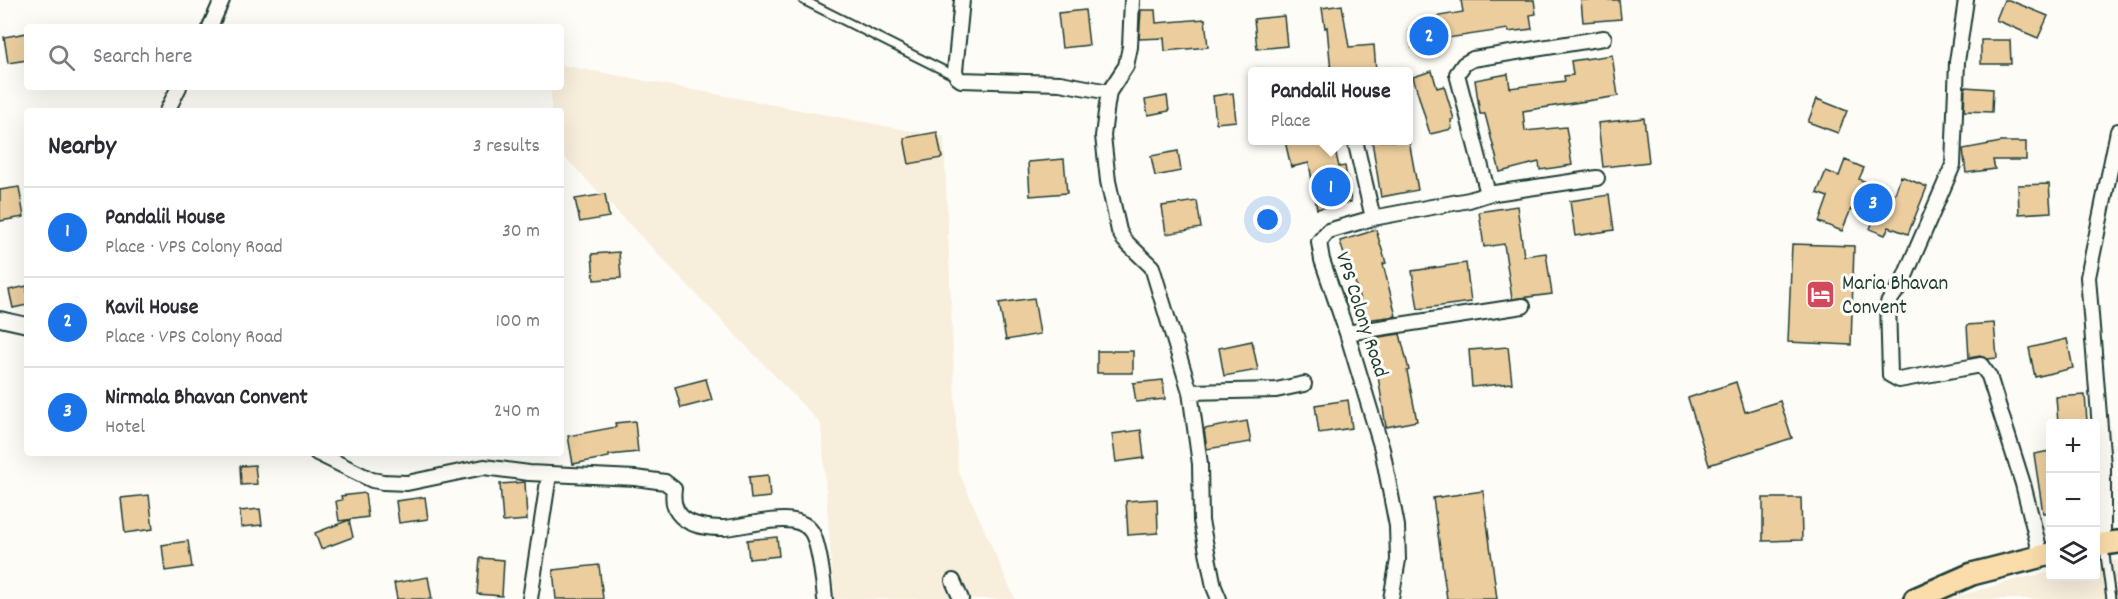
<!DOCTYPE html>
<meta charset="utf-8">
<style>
body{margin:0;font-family:Dekko,sans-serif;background:#f2f2f3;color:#2b2b33}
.controls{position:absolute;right:18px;bottom:18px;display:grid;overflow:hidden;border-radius:6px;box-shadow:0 6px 24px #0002}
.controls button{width:54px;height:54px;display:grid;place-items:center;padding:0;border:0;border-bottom:2px solid #e1e1e2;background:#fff;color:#2b2b33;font:30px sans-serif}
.you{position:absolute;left:1268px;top:220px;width:21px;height:21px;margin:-15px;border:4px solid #fff;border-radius:50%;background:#1a73e8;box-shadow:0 0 0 9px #1a73e833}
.badge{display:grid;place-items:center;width:39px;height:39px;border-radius:50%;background:#1a73e8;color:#fff;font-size:20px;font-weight:700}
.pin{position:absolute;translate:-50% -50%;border:3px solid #fff;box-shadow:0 2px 6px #0006}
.popup{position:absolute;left:1248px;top:67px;width:165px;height:78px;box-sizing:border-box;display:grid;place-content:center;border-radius:6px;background:#fff;filter:drop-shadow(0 2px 4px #0005);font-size:20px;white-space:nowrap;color:#7c7c81}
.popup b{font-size:22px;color:#2b2b33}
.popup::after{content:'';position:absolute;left:50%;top:100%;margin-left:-12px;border:12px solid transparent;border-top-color:#fff}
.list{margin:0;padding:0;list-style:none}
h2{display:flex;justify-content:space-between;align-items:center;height:78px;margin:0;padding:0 24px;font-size:26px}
h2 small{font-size:20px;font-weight:400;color:#7c7c81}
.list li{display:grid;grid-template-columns:39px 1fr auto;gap:18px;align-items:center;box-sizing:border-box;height:90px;padding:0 24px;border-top:2px solid #e1e1e2}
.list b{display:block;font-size:22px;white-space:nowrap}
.list p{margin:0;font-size:20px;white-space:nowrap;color:#7c7c81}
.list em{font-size:20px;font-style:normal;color:#7c7c81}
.icon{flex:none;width:33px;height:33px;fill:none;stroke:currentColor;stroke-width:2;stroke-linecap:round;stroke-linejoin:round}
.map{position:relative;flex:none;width:2118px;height:599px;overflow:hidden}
.search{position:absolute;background:#fff;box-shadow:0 6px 24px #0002;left:24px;top:24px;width:540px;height:66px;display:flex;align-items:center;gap:15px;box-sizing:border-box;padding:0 21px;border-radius:6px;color:#7c7c81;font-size:22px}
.panel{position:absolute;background:#fff;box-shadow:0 6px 24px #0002;left:24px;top:108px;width:540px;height:348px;border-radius:6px}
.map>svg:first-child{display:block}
</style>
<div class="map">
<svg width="2118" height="599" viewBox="0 0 2118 599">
<rect width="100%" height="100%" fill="#fdfcf7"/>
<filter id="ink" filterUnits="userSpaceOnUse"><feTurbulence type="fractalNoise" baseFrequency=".0167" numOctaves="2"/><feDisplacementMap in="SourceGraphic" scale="12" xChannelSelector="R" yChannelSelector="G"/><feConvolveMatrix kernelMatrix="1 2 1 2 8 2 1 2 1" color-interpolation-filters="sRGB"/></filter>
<g filter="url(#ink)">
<!-- built -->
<path fill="#f8eedc" d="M561 65 944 137 958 470 1015 599H834L821 424 561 153V111H551V87H561Z
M2118 560V599H1949L2014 580 2050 572V576H2096V564Z"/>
<!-- building -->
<path fill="#ebcd9e" stroke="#1f3d34" stroke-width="1.5" d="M1461 0H1534L1536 14 1530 15 1532 29 1508 32V29L1447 38 1448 41 1435 43 1434 49 1419 51 1412 48 1409 31 1418 30 1416 20 1463 12Z
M1581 0H1619L1621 19 1583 22Z
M2004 0H2009L2048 16 2038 38 1996 20Z
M1342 5 1349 47 1374 45 1376 72H1331L1327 27 1325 28 1322 8Z
M1085 10 1089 45 1062 48 1058 13Z
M1141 10H1155L1156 23 1205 19 1208 47 1165 51 1164 38 1139 39Z
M1284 16 1287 46 1257 49 1254 19Z
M27 33V60L8 63 4 37Z
M1981 40H2010L2011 64H1981Z
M1612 55 1618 96 1523 111 1525 131 1566 127 1572 165 1540 170 1539 162 1500 172 1485 114H1480L1475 80 1508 74 1510 88 1565 81 1564 76 1573 75 1571 61Z
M1432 71 1437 88 1444 86 1454 119 1451 120 1452 129 1430 134 1413 77Z
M1965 87 1993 89 1992 112 1964 111Z
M1233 93 1236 121 1216 123 1213 96Z
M1167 96 1169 111 1148 115 1145 100Z
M1817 99 1847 111 1838 133 1808 122Z
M1644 118 1649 162 1603 167 1598 123Z
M937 132 942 158 909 164 904 138Z
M1285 141H1333L1339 167 1345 166 1351 202 1317 209 1309 163 1291 167Z
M1372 141H1409L1418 190 1381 197Z
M2001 142H2026V160H1993L1995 169 1966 173 1963 149Z
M1178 151 1181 171 1155 176 1151 156Z
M1064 159 1067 193 1030 196 1028 162Z
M1845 160 1864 168 1859 179 1895 194 1901 176 1927 187 1908 234 1889 227 1885 235 1870 229 1874 218 1851 209 1842 231 1819 222 1828 197 1817 193 1826 171 1839 176Z
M2049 184 2051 212 2019 214 2018 185Z
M19 187 24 217 0 221V190Z
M605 194 609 217 580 222 575 199Z
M1609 195 1614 230 1575 236 1570 201Z
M1197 201 1201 228 1166 234 1162 206Z
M1517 206 1524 256 1546 253 1552 294 1512 299 1504 244 1484 247 1479 212Z
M1376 230 1386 263 1383 264 1396 316 1365 320 1353 274 1350 275 1340 241Z
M1792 244 1854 246 1851 345 1788 342Z
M619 252 621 278 594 280 592 254Z
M1466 263 1471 302 1418 309 1412 271Z
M27 286V305L13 308 9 290Z
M1034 298 1040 334 1006 340 999 303Z
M1994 323 1997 358 1987 359 1980 356 1969 358 1967 325Z
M1400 334 1409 370 1407 371 1417 421 1386 427 1372 338Z
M2067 339 2073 368 2035 377 2029 348Z
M1252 341 1258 370 1224 376 1219 348Z
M1508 347 1512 383 1472 387 1469 350Z
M1097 351H1133V373H1097Z
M706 379 712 400 681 408 675 387Z
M1163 380 1165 399 1136 402 1133 383Z
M1736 382 1745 412 1780 401 1792 438 1709 465 1688 398Z
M2085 395 2087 421 2058 423 2056 397Z
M1348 400 1352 428 1319 433 1315 405Z
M635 421 638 452 609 455V457L573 464 568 436 616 427 615 423Z
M1247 421 1251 442 1207 449 1204 429Z
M1141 430 1144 458 1116 462 1112 434Z
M2050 451V513H2043L2034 454Z
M255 465 257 484 241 485 240 466Z
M768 475 770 497 751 499 749 477Z
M525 482 527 520 503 522 500 484Z
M1483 491 1497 599H1447L1433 498Z
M365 493 368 517 339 521 336 501 342 500 341 496Z
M149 495 153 529 125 533 121 498Z
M425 497 428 519 399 523 396 501Z
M1763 498H1801L1802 540 1763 541Z
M1157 499 1158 533 1128 535 1126 501Z
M260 509 262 525 241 527 240 511Z
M349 520 353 537 321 549 315 533Z
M777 537 779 556 749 559 747 540Z
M188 541 192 567 165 571 162 545Z
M480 558 504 560 502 596 477 594Z
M599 565 603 599H556L553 570Z
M428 577 432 599H397L394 583Z"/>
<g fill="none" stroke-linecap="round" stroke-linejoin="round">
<defs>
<path id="service" d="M803 0 957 77
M2104 548 2111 599"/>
<path id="minor" d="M962 0 955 71 957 77 961 80 1060 83 1109 92
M1132 0 1130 47 1126 66 1109 92 1107 104 1103 136 1108 181 1119 231 1124 240 1152 267 1190 392 1200 464 1201 521 1214 587 1219 599
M1966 0 1957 62 1953 165 1902 283 1888 303 1890 375 1899 380 1981 365 1989 376 2023 484 2041 556
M210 27 222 0
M167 111 179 87
M1355 140 1373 218
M1488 194 1597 178
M0 319 27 325
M1347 333 1523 306
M1190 392 1276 390 1304 384
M317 453 372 480 383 482 407 483 484 467 529 473 635 478 665 482 674 489C669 520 695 528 722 528 745 528 795 508 811 531 819 542 824 585 825 599
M2103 543V466L2088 277 2118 131
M953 581 961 599
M530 599 549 475
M1391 599 1398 560 1397 526 1382 449 1347 333 1322 260 1319 242 1328 231 1373 218 1469 200 1488 194 1457 74 1464 64 1473 59 1604 38"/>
<path id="primary" d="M2096 545 2118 542
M1915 599 1972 574 2050 554"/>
</defs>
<!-- service casing -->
<use href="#service" stroke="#1f3d34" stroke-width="11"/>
<!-- minor casing -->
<use href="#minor" stroke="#1f3d34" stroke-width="18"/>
<!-- primary casing -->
<use href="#primary" stroke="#1f3d34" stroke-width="26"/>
<!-- service -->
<use href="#service" stroke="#fdfcf7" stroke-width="7"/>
<!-- minor -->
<use href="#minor" stroke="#fdfcf7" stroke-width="14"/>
<!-- primary -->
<use href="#primary" stroke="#fbddab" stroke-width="21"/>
</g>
</g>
<!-- icons -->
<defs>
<symbol id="hotel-square" viewBox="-11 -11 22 22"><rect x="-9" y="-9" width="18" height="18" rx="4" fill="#d1495b" stroke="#fdfcf7"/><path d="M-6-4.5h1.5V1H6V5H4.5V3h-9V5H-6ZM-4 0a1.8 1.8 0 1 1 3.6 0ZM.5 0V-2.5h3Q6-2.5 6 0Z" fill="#fff"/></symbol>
</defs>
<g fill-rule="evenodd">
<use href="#hotel-square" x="1804" y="278" width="33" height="33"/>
</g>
<g text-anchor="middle" stroke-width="6" stroke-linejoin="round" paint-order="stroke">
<!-- poi labels -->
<g font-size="21" fill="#1f3d34" stroke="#fdfcf7" text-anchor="start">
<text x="1842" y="289">Maria Bhavan<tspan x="1842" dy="24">Convent</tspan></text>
</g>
<!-- street labels -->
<g font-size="21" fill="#1f3d34" stroke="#fdfcf7">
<text transform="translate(1363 314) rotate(72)" y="7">VPS Colony Road</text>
</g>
</g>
</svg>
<div class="controls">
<button>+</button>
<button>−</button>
<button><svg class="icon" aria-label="layers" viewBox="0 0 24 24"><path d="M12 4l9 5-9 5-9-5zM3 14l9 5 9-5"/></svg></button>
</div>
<div class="you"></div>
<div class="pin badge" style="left:1331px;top:187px">1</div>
<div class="popup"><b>Pandalil House</b>Place</div>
<div class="pin badge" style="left:1429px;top:36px">2</div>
<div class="pin badge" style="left:1873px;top:203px">3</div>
<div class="search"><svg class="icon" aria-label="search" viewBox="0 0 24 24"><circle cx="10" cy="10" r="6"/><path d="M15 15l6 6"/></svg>Search here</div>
<section class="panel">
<h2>Nearby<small>3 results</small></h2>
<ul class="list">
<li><span class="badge">1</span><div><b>Pandalil House</b><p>Place · VPS Colony Road</p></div><em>30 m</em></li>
<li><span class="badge">2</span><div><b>Kavil House</b><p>Place · VPS Colony Road</p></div><em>100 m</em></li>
<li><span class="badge">3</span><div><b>Nirmala Bhavan Convent</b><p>Hotel</p></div><em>240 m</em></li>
</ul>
</section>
</div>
